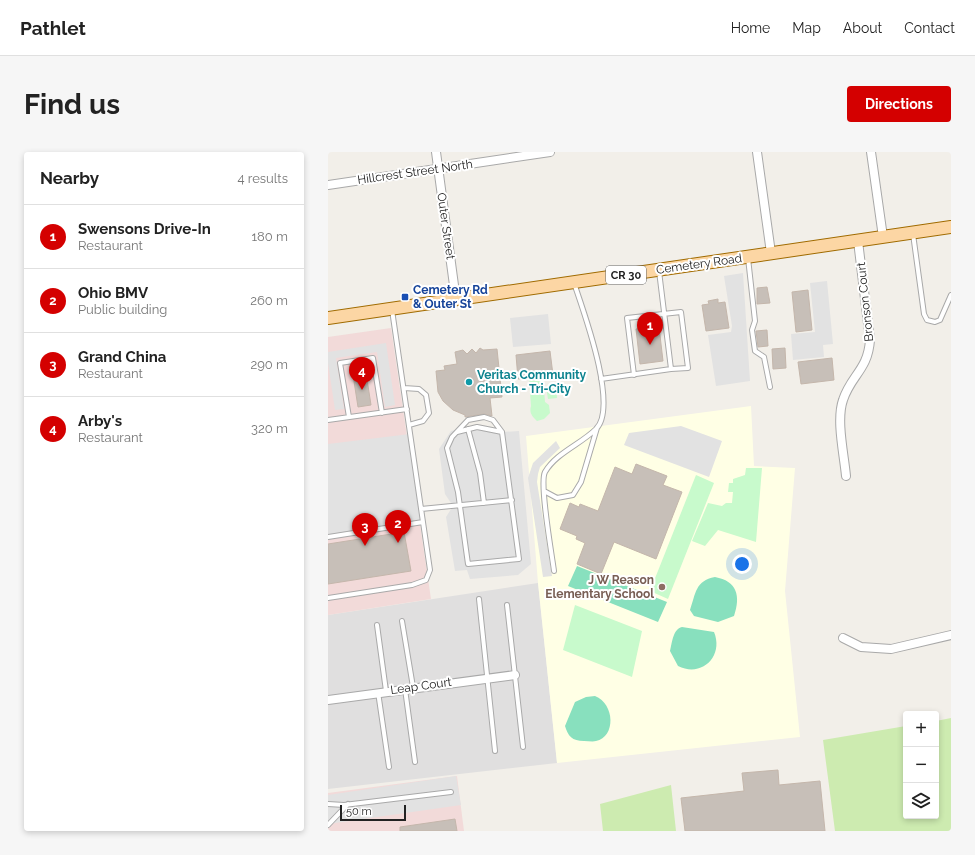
<!DOCTYPE html>
<meta charset="utf-8">
<style>
body{margin:0;font-family:Raleway,sans-serif;background:#f6f6f6;color:#222}
.controls{position:absolute;right:12px;bottom:12px;display:grid;overflow:hidden;border-radius:4px;box-shadow:0 2px 6px #0003}
.controls button{width:36px;height:36px;display:grid;place-items:center;padding:0;border:0;border-bottom:1px solid #e0e0e0;background:#fff;color:#222;font:20px sans-serif}
.scale{position:absolute;left:12px;bottom:10px;width:66px;box-sizing:border-box;padding-left:4px;border:2px solid #222;border-top:0;font-size:11px;line-height:14px;white-space:nowrap;color:#222;-webkit-text-stroke:3px #fff;paint-order:stroke}
.you{position:absolute;left:414px;top:412px;width:14px;height:14px;margin:-10px;border:3px solid #fff;border-radius:50%;background:#1a73e8;box-shadow:0 0 0 6px #1a73e833}
.badge{display:grid;place-items:center;width:26px;height:26px;border-radius:50%;background:#d40000;color:#fff;font-size:13px;font-weight:700}
.pin{position:absolute;translate:-50% -33px;filter:drop-shadow(0 1px 2px #0008)}
.pin::after{content:'';position:absolute;top:21px;width:14px;height:12px;background:inherit;clip-path:polygon(0 0,100% 0,50% 100%)}
.list{margin:0;padding:0;list-style:none}
h2{display:flex;justify-content:space-between;align-items:center;height:52px;margin:0;padding:0 16px;font-size:17px}
h2 small{font-size:13px;font-weight:400;color:#767676}
.list li{display:grid;grid-template-columns:26px 1fr auto;gap:12px;align-items:center;box-sizing:border-box;height:64px;padding:0 16px;border-top:1px solid #e0e0e0}
.list b{display:block;font-size:15px;white-space:nowrap}
.list p{margin:0;font-size:13px;white-space:nowrap;color:#767676}
.list em{font-size:13px;font-style:normal;color:#767676}
.icon{flex:none;width:22px;height:22px;fill:none;stroke:currentColor;stroke-width:2;stroke-linecap:round;stroke-linejoin:round}
.map{position:relative;flex:none;width:623px;height:679px;overflow:hidden;border-radius:4px}
header{display:flex;align-items:center;gap:24px;box-sizing:border-box;height:56px;padding:0 20px;background:#fff;border-bottom:1px solid #e0e0e0}
header strong{font-size:19px}
nav{display:flex;gap:22px;margin-inline-start:auto;font-size:14px}
.intro{display:flex;align-items:center;justify-content:space-between;box-sizing:border-box;height:96px;padding:0 24px}
h1{margin:0;font-size:28px}
.button{padding:10px 18px;border-radius:4px;background:#d40000;color:#fff;font-size:14px;font-weight:700}
main{display:flex;gap:24px;padding:0 24px}
aside{flex:1;background:#fff;border-radius:4px;box-shadow:0 2px 6px #0003}
.map>svg:first-child{display:block}
</style>
<header>
<strong>Pathlet</strong>
<nav><a>Home</a><a>Map</a><a>About</a><a>Contact</a></nav>
</header>
<div class="intro"><h1>Find us</h1><a class="button">Directions</a></div>
<main>
<aside>
<h2>Nearby<small>4 results</small></h2>
<ul class="list">
<li><span class="badge">1</span><div><b>Swensons Drive-In</b><p>Restaurant</p></div><em>180 m</em></li>
<li><span class="badge">2</span><div><b>Ohio BMV</b><p>Public building</p></div><em>260 m</em></li>
<li><span class="badge">3</span><div><b>Grand China</b><p>Restaurant</p></div><em>290 m</em></li>
<li><span class="badge">4</span><div><b>Arby's</b><p>Restaurant</p></div><em>320 m</em></li>
</ul>
</aside>
<div class="map">
<svg width="623" height="679" viewBox="0 0 623 679">
<rect width="100%" height="100%" fill="#f2efe9"/>
<!-- residential -->
<path fill="#e0dfdf" d="M210 431 229 611 0 637V463Z"/>
<!-- commercial -->
<path fill="#f2dad9" d="M63 176 103 447 0 463V185Z
M129 624 136 679H0V641Z"/>
<!-- education -->
<path fill="#ffffe5" d="M423 254 426 314 467 316 457 439 472 585 229 611 210 431 198 284Z"/>
<!-- grass -->
<path fill="#cdebb0" d="M623 566V679H507L495 588 578 574V664H608V569Z
M343 633 348 679H275L272 652Z"/>
<!-- park -->
<path fill="#c8facc" d="M215 224 217 250 221 253 222 261 216 267 209 269C204 264 201 261 203 254L201 226Z
M228 234 229 246 220 247 218 235Z
M418 316H434L428 390 390 378 377 394 364 389 380 351 394 354 398 351H404L405 340H400L401 331H405V327L417 323Z
M368 323 386 331 340 447 322 439Z
M247 453 314 479 304 525 235 498Z"/>
<!-- pitch -->
<path fill="#88e0be" d="M249 414 339 450 330 470 240 434Z
M387 425C409 429 413 444 406 464L390 470 366 464 362 458C368 441 367 429 387 425Z
M354 475 386 480C396 504 374 526 350 514L342 499C344 491 345 477 354 475Z
M267 544C287 552 288 585 268 589 265 590 260 589 256 589 244 589 240 584 237 574L247 550 258 545Z"/>
<!-- parking -->
<path fill="#e2e2e2" d="M415 121 422 229 388 234 380 183 403 180 404 174 396 124Z
M499 129 505 192 495 193 496 205 465 208 463 182 487 180 482 131Z
M220 162 223 192 185 195 182 166Z
M58 191 67 253 57 255 49 200 8 206 16 257 7 258 0 211V200Z
M141 274 164 275 174 280 191 279 203 412 190 423 142 427 139 418 127 419 118 365 125 354 117 342 111 297 123 279Z
M353 274 394 289 381 325 296 293 301 281Z
M82 282 95 370 0 385V292Z
M228 289 232 296 212 315 210 322 209 330 224 424 215 425 200 326 205 311Z
M128 624 133 653 0 672V643Z"/>
<!-- building -->
<path fill="#c7bfb8" stroke="#c4b6ab" d="M439 135 442 151 429 152V136Z
M480 138 484 178 468 180 464 140Z
M390 147V151L397 150 401 176 378 179 374 153 381 152 380 149Z
M331 175 335 209 312 212 308 177Z
M439 178 440 194 430 195 428 179Z
M152 196 155 198 169 197 174 245 162 246 164 264 156 262 137 265V263L125 258 115 249 110 240 108 219 117 218 116 214 129 212 127 200 135 198 139 202 144 197 148 201Z
M457 196 458 216 445 217 444 197Z
M222 199 225 223 190 227 188 203Z
M504 206 506 228 473 232 470 210Z
M38 221 43 253 30 255 25 223Z
M308 312 339 324 335 333 354 340 328 407 286 390 273 422 249 412 257 391 248 387 249 384 232 377 242 351 251 355 252 352 270 359 287 315 304 322Z
M76 380 83 419 0 432V392Z
M450 618 451 633 492 629 497 679H357L353 646 416 639 414 621Z
M127 667 129 679H72V675Z"/>
<g fill="none" stroke-linecap="round" stroke-linejoin="round">
<defs>
<path id="service" d="M585 82 596 162 599 168 607 170 612 168 623 143
M420 106 427 169 424 178 427 199 436 205 442 235
M306 223 299 166 353 160 360 216 343 217
M273 227 343 217 331 119
M76 236 91 237 98 243 101 261 95 269 81 273
M21 265 12 211 45 206 54 261
M156 265 165 268 174 280 191 407 140 412 130 340 119 296 124 285 140 268Z
M0 268 79 257
M140 277 152 321 156 351
M129 280 149 275 174 280
M216 339 229 346 245 343 253 330 269 276
M93 357 184 348
M0 385 95 370
M226 419C224 403 211 331 217 320 228 301 253 292 268 277 291 255 255 158 246 131
M0 446 84 433 98 428 102 418 64 158
M151 447 167 599
M179 453 195 595
M74 469 85 535
M49 473 58 539
M77 537 87 610
M50 540 61 615
M0 652 16 653 123 640
M0 673 20 652"/>
<path id="minor" d="M108 0 128 148
M429 0 443 101
M543 0 555 85
M0 33 222 0
M518 324C516 302 508 268 515 248 523 223 540 218 542 188L530 89
M515 486 533 495 563 497 623 483
M0 548 187 523"/>
<path id="primary" d="M0 166 623 75"/>
</defs>
<!-- service casing -->
<use href="#service" stroke="#a9a9a9" stroke-width="6"/>
<!-- minor casing -->
<use href="#minor" stroke="#a9a9a9" stroke-width="10"/>
<!-- primary casing -->
<use href="#primary" stroke="#a06b00" stroke-width="14"/>
<!-- service -->
<use href="#service" stroke="#fff" stroke-width="4"/>
<!-- minor -->
<use href="#minor" stroke="#fff" stroke-width="8"/>
<!-- primary -->
<use href="#primary" stroke="#fcd6a4" stroke-width="12"/>
</g>
<!-- markers -->
<rect fill="#1a4fb4" stroke="#fff" stroke-width="1.5" x="73" y="141" width="8" height="8" rx="2"/>
<circle fill="#0f9aa8" stroke="#fff" stroke-width="1.5" cx="141" cy="230" r="4"/>
<circle fill="#8d6e63" stroke="#fff" stroke-width="1.5" cx="334" cy="435" r="4"/>
<g text-anchor="middle" stroke-width="4" stroke-linejoin="round" paint-order="stroke">
<!-- shield labels -->
<rect fill="#fff" stroke="#646464" stroke-width="1" x="278" y="114" width="40" height="18" rx="3"/>
<g font-size="11" font-weight="bold" fill="#222">
<text x="298" y="127">CR 30</text>
</g>
<!-- street labels -->
<g font-size="12" fill="#222" stroke="#fff">
<text transform="translate(87 20) rotate(-8)" y="4">Hillcrest Street North</text>
<text transform="translate(118 74) rotate(82)" y="4">Outer Street</text>
<text transform="translate(371 112) rotate(-8)" y="4">Cemetery Road</text>
<text transform="translate(537 150) rotate(-96)" y="4">Bronson Court</text>
<text transform="translate(93 534) rotate(-8)" y="4">Leap Court</text>
</g>
<!-- transit labels -->
<g font-size="12" font-weight="bold" fill="#164399" stroke="#fff" text-anchor="start">
<text x="85" y="142">Cemetery Rd<tspan x="85" dy="14">&amp; Outer St</tspan></text>
</g>
<!-- culture labels -->
<g font-size="12" font-weight="bold" fill="#0d838f" stroke="#fff" text-anchor="start">
<text x="149" y="227">Veritas Community<tspan x="149" dy="14">Church - Tri-City</tspan></text>
</g>
<!-- education labels -->
<g font-size="12" font-weight="bold" fill="#785e54" stroke="#fff" text-anchor="end">
<text x="326" y="432">J W Reason<tspan x="326" dy="14">Elementary School</tspan></text>
</g>
</g>
</svg>
<div class="controls">
<button>+</button>
<button>−</button>
<button><svg class="icon" aria-label="layers" viewBox="0 0 24 24"><path d="M12 4l9 5-9 5-9-5zM3 14l9 5 9-5"/></svg></button>
</div>
<div class="scale">50 m</div>
<div class="you"></div>
<div class="pin badge" style="left:322px;top:193px">1</div>
<div class="pin badge" style="left:70px;top:391px">2</div>
<div class="pin badge" style="left:37px;top:394px">3</div>
<div class="pin badge" style="left:34px;top:238px">4</div>
</div>
</main>
